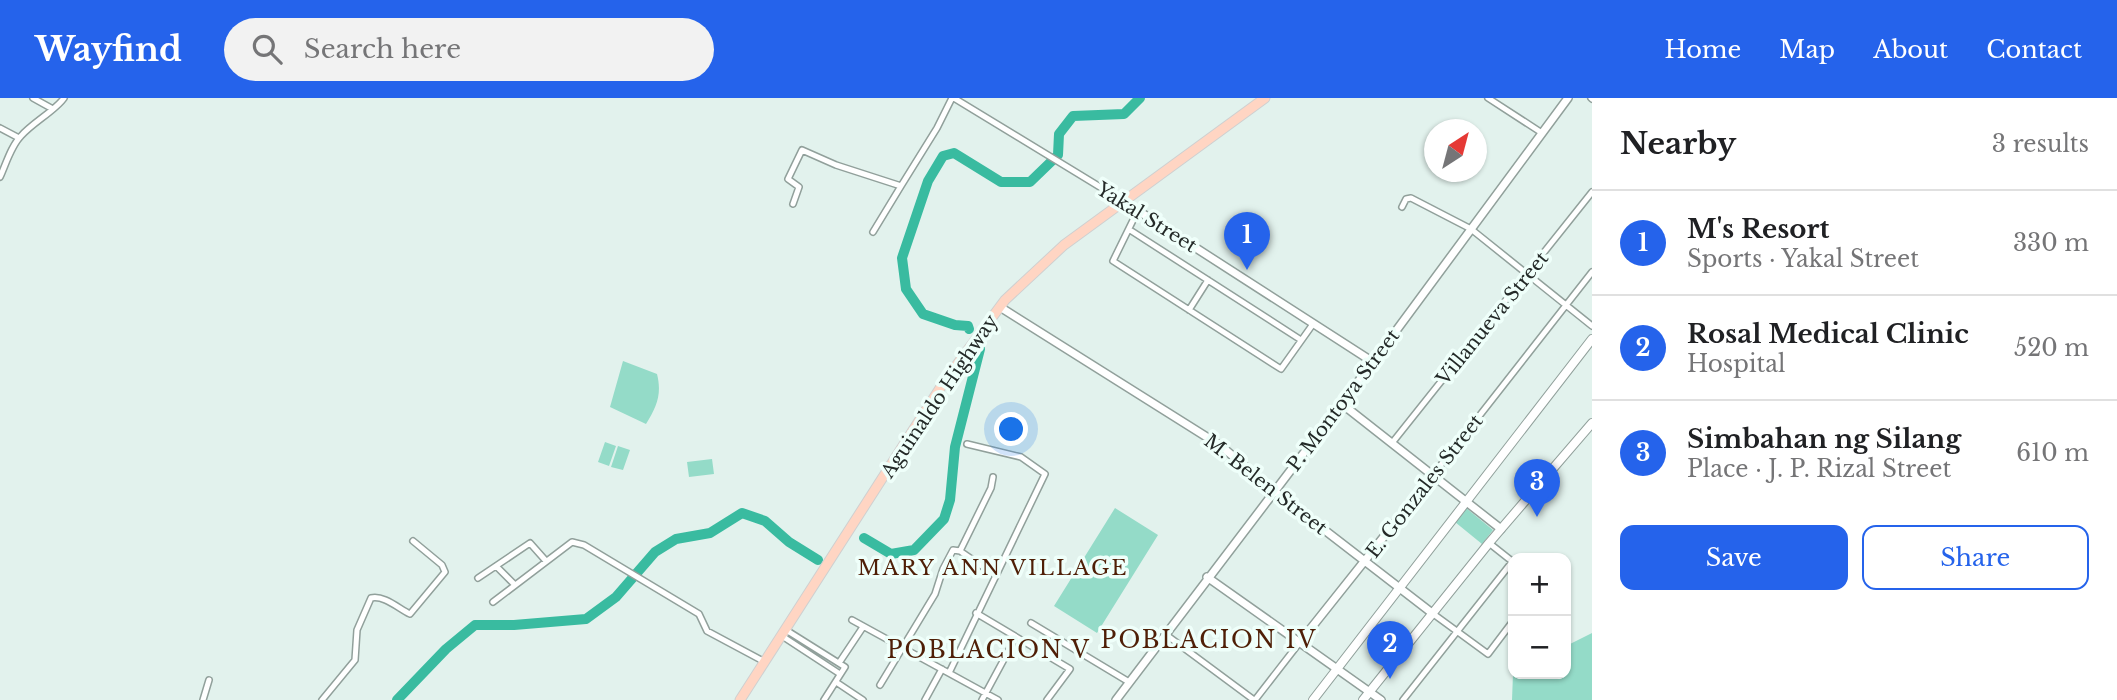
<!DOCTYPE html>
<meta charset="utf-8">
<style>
body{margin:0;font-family:"Libre Baskerville",serif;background:#f2f2f2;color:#202124}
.controls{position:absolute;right:21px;bottom:21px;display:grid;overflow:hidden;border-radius:14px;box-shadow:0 2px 5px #0004}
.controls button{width:63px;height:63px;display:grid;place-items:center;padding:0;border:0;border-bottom:2px solid #e0e0e0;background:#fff;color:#202124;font:35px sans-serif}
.compass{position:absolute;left:1424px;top:21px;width:63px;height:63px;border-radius:50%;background:#fff;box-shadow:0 2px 5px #0004;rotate:36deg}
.you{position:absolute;left:1012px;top:332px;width:24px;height:24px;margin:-18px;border:5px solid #fff;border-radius:50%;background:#1a73e8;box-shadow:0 0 0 10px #1a73e833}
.badge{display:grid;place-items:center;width:46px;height:46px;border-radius:50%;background:#2563eb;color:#fff;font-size:23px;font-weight:700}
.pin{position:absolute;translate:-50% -58px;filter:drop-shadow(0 2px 4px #0008)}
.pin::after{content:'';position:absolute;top:37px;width:24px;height:21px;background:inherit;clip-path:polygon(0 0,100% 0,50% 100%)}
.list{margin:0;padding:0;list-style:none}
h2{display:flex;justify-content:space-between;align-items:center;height:91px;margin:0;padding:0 28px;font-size:30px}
h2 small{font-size:23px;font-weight:400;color:#757577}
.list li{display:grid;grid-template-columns:46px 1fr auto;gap:21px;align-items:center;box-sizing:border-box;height:105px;padding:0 28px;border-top:2px solid #e0e0e0}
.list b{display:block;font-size:26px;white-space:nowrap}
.list p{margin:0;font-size:23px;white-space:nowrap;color:#757577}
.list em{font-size:23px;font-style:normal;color:#757577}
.actions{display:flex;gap:14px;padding:21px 28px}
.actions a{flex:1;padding:16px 0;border:2px solid #2563eb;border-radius:14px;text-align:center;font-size:24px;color:#2563eb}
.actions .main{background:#2563eb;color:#fff}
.icon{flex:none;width:38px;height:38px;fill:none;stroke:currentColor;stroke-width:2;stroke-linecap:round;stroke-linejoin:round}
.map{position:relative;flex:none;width:1592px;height:602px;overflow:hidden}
header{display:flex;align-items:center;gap:42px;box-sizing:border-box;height:98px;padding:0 35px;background:#2563eb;color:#fff}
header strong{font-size:33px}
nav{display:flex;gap:38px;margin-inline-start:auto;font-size:24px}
.search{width:490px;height:63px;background:#f2f2f2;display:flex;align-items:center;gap:18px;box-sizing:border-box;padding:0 24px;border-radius:38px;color:#757577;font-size:26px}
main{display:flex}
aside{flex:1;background:#fff}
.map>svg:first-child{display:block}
</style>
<header>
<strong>Wayfind</strong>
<div class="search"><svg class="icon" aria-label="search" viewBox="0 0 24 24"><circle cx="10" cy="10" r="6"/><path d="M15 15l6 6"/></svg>Search here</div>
<nav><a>Home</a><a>Map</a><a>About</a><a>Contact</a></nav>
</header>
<main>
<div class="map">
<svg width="1592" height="602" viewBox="0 0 1592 602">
<rect width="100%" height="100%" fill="#e2f2ed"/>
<!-- green -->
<path fill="#94dbc8" d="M623 263 657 276C662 296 657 308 646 326L610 309Z
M605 344 616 348 609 368 598 364Z
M618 348 630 352 623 372 611 369Z
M712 361 714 376 689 379 687 364Z
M1115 410 1158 437 1097 535 1054 508Z
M1466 410 1493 432 1482 446 1455 424Z
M1592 535V602H1512L1513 576H1566V548Z"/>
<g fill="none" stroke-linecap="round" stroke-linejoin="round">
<!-- river -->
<path stroke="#39bba0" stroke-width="10" d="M969 231 968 228 955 227 923 216 906 191 902 160 928 83 943 58 954 55 1001 84H1030L1058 57 1059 36 1073 18 1124 16 1140 0
M864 440 891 456 914 452 944 421 950 402 955 349 980 251
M397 602 446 551 475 527H514L586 521 616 499 655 454 676 441 710 435 742 415 765 423 789 444 818 462"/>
<defs>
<path id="minor" d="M33 0 51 10
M954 0 1123 103
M1488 0 1542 35
M1591 0 1592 1
M0 30 19 40
M0 79C6 66 11 48 21 38 32 25 56 12 64 0
M793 106 799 89 788 81 802 52 836 67 901 88 937 30 952 0
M1402 109 1406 101 1411 100 1471 131 1592 228
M1138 112 1113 163 1281 271 1313 226
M1130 132 1301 242
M873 134 901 88
M1189 212 1208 182
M1392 345 1592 94
M1433 377 1592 174
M1489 445 1513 464
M960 453 991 390 993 379
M496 468 515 487
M478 480 530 445 546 463
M493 504 572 444 584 447 699 516 707 533 765 564
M976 515 1070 571 1047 602
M1432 515 1488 556 1513 523
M852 522 998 602
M1031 525 1129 584
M786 532 845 569 824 602
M1165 536 1254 602
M782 538 840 576
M839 565 863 529
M949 575 1045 376 1021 359 967 346
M836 584 863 602
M880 587 935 496 943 471 953 452 960 453 995 477
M203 602 209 582
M322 602 355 562 357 532 371 500C384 497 398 510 410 516L445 474 442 467 413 443
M925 602 942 571
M982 602 1016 539
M1255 602 1300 544
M1403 602 1512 464"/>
<path id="tertiary" d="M1123 103 1373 264
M1000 209 1221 348 1274 393 1432 515
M1342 306 1501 431
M1207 479 1381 602
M1300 544 1433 377
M1116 602 1373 264 1568 0"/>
<path id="secondary" d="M1313 602 1592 241
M1363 602 1489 445 1592 325"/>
<path id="primary" d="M740 602 944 284 1005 202 1064 147 1265 0"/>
</defs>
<!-- minor casing -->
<use href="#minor" stroke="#91a09b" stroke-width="8"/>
<!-- tertiary casing -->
<use href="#tertiary" stroke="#91a09b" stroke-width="10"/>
<!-- secondary casing -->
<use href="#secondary" stroke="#91a09b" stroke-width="10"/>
<!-- primary casing -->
<use href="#primary" stroke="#cfd0d0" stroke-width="11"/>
<!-- minor -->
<use href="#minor" stroke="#fff" stroke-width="5"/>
<!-- tertiary -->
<use href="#tertiary" stroke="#fff" stroke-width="7"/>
<!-- secondary -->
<use href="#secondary" stroke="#fff" stroke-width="8"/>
<!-- primary -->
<use href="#primary" stroke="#ffd5c3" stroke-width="9"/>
</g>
<g text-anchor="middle" stroke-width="7" stroke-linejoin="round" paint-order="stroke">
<!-- street labels -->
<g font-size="19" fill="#242a28" stroke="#effffa">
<text transform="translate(1147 119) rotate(32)" y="7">Yakal Street</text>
<text transform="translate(1492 220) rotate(-51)" y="7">Villanueva Street</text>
<text transform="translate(939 298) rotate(-56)" y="7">Aguinaldo Highway</text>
<text transform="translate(1343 302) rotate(-53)" y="7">P. Montoya Street</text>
<text transform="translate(1266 386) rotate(38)" y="7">M. Belen Street</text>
<text transform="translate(1424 388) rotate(-52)" y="7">E. Gonzales Street</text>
</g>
<!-- neighbourhood labels -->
<g font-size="21" letter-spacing="2" fill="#4f1f07" stroke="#effffa">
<text x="993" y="477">MARY ANN VILLAGE</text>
</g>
<!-- quarter labels -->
<g font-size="23" letter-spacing="2" fill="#4f1f07" stroke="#effffa">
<text x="1209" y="550">POBLACION IV</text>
<text x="989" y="560">POBLACION V</text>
</g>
</g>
</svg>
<div class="controls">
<button>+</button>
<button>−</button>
</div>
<svg class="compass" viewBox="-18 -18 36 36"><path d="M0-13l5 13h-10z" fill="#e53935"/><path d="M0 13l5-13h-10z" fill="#757577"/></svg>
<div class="you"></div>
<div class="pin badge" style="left:1247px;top:172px">1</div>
<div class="pin badge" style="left:1390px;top:581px">2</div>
<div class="pin badge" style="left:1537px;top:419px">3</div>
</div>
<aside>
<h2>Nearby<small>3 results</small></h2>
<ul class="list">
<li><span class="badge">1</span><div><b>M's Resort</b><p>Sports · Yakal Street</p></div><em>330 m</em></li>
<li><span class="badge">2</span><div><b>Rosal Medical Clinic</b><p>Hospital</p></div><em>520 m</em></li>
<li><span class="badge">3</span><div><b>Simbahan ng Silang</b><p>Place · J. P. Rizal Street</p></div><em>610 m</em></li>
</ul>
<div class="actions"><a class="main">Save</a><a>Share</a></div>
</aside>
</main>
